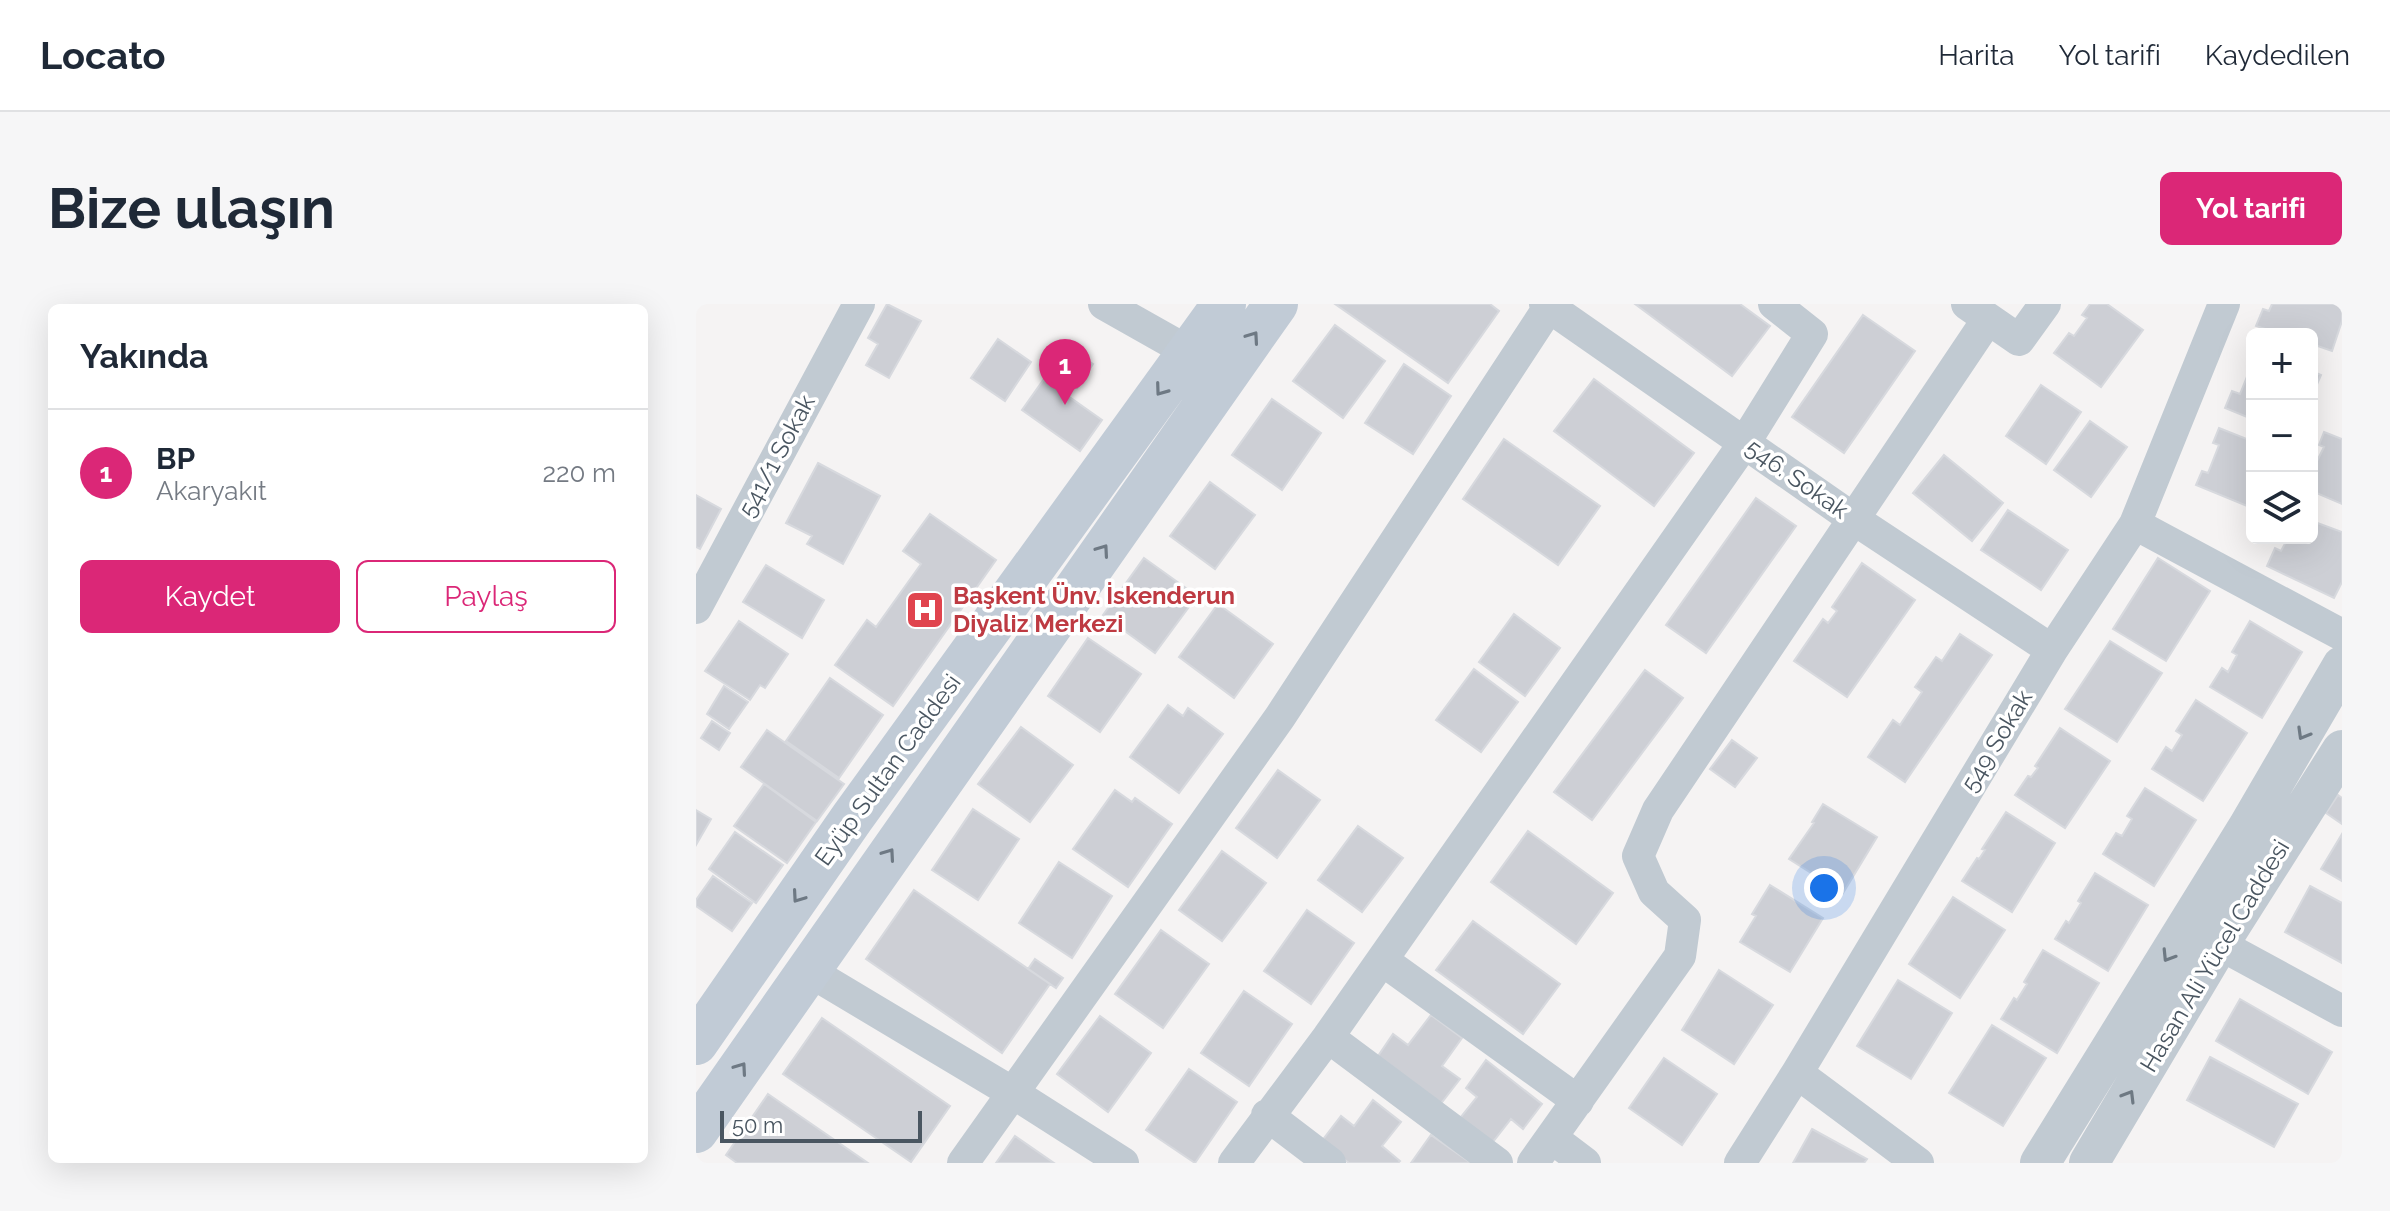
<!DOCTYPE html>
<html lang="tr">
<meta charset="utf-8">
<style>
body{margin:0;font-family:Raleway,sans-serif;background:#f6f6f7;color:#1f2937}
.controls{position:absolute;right:24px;top:24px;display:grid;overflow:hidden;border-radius:12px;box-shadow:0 8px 32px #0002}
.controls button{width:72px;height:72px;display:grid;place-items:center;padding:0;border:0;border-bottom:2px solid #e0e1e3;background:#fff;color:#1f2937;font:40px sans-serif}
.scale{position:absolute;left:24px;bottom:20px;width:202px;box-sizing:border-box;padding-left:8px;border:4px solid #4a5661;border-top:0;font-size:22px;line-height:28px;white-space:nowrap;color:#4a5661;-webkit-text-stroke:6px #fff;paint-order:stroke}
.you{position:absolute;left:1128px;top:584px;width:28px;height:28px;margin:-20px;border:6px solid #fff;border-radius:50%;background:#1a73e8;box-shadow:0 0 0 12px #1a73e833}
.badge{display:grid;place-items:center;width:52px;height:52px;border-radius:50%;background:#db2777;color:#fff;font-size:26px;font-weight:700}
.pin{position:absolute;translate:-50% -66px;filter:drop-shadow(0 2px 4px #0008)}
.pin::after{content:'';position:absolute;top:42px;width:28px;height:24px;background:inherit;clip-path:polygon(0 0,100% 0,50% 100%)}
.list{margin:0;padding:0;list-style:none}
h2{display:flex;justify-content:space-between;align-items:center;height:104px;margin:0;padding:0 32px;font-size:34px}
h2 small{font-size:26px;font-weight:400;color:#747a83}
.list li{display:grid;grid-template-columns:52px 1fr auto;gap:24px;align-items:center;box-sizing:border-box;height:128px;padding:0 32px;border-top:2px solid #e0e1e3}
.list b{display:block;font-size:30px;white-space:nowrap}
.list p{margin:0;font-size:26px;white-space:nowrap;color:#747a83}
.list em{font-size:26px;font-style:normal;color:#747a83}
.actions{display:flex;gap:16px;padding:24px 32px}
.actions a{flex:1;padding:18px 0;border:2px solid #db2777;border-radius:12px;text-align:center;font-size:28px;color:#db2777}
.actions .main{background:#db2777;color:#fff}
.icon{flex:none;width:44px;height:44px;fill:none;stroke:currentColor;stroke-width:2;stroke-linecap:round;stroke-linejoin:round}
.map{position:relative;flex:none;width:1646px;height:859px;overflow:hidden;border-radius:12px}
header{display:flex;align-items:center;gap:48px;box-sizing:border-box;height:112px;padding:0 40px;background:#fff;border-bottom:2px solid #e0e1e3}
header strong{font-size:38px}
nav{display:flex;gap:44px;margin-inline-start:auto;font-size:28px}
.intro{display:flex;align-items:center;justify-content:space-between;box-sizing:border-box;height:192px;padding:0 48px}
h1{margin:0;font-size:56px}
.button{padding:20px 36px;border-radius:12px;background:#db2777;color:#fff;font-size:28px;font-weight:700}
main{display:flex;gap:48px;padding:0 48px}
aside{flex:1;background:#fff;border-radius:12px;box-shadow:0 8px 32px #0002}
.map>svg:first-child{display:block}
</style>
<header>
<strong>Locato</strong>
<nav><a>Harita</a><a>Yol tarifi</a><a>Kaydedilen</a></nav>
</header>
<div class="intro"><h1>Bize ulaşın</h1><a class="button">Yol tarifi</a></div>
<main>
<aside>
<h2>Yakında<small></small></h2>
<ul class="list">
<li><span class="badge">1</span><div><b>BP</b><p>Akaryakıt</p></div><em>220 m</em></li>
</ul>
<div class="actions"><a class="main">Kaydet</a><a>Paylaş</a></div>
</aside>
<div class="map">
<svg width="1646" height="859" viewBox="0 0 1646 859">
<rect width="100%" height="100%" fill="#f5f3f3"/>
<!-- building -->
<path fill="#cdcfd5" stroke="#d7d9de" stroke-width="2" d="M191 0 225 17 193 74 170 61 182 40 172 34Z
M639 0H794L803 7 752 79Z
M939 0H1044L1074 22 1036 72Z
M1394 0H1411L1447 26 1405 83 1358 49 1373 29 1378 32 1391 14 1386 11Z
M1576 0H1646V17L1636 47 1616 40V30H1584L1560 22 1567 5 1573 7Z
M1167 11 1219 47 1148 149 1096 113Z
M639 21 689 57 647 114 597 77Z
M302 35 335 58 309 97 275 74Z
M367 40 397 60 381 84 351 65Z
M708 60 755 92 717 150 669 119Z
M1556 60V115L1529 104 1536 87 1544 90Z
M1616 67 1625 71 1616 92Z
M348 75 406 116 384 147 326 106Z
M898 75 998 149 958 202 858 127Z
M1345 81 1385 108 1350 160 1310 132Z
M576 95 625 129 586 186 536 151Z
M1394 117 1431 143 1395 193 1358 166Z
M1523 124 1553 136 1556 134V204L1500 181 1506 167 1512 169 1523 141 1517 139Z
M1628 128 1646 135V200L1616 187V167L1628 143 1623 141Z
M808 135 904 202 862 261 767 195Z
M1248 151 1307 199 1276 237 1217 189Z
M122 159 184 192 147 260 111 240 116 232 90 219Z
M514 178 559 211 519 265 474 232Z
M0 191 25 205 4 245 0 243Z
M1060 194 1100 222 1010 349 970 321Z
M1312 206 1372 246 1345 286 1285 246Z
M234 210 300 256 197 402 139 361 171 316 180 323 225 260 207 247Z
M1616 217 1646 228V278L1638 294 1571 262 1579 244 1585 247 1592 234H1616Z
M448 254 501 292 459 349 407 311Z
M1462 254 1514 287 1470 357 1417 325Z
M1166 259 1219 296 1151 393 1098 357 1127 315 1132 319 1141 307 1136 303Z
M70 261 128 296 106 334 47 298Z
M522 300 577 340 538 394 483 353Z
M818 310 864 344 829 392 783 358Z
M43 317 92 350 69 384 64 381 54 396 9 367Z
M1554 317 1606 348 1566 414 1514 383 1526 364 1532 368 1541 351 1536 348Z
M1264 330 1296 351 1209 478 1172 453 1197 416 1204 421 1226 388 1219 383 1240 353 1246 357Z
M392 334 445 370 404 428 352 392Z
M1414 337 1466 369 1421 438 1369 405Z
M778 365 822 398 785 448 740 416Z
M949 366 987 394 896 516 858 488Z
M134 374 187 411 143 474 90 437Z
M28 382 52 398 33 425 11 410Z
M1500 396 1551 429 1507 497 1456 465 1470 443 1476 447 1486 431 1480 427Z
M472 401 487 412 492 404 527 430 483 489 434 453Z
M16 417 34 429 23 446 5 434Z
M325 423 377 461 334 518 282 480Z
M1364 424 1414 457 1369 524 1319 491 1332 472 1335 473 1342 464 1339 462Z
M71 426 148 480 121 517 45 463Z
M1036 436 1061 454 1039 483 1014 465Z
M582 466 624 496 581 554 540 524Z
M68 480 120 518 91 559 38 522Z
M1449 484 1500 516 1458 582 1407 550 1420 529 1426 532 1436 515 1431 512Z
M419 486 436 498 439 494 476 520 432 583 377 545Z
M1642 491 1646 494V520L1630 509Z
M1127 500 1181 533 1147 589 1093 555 1118 519 1116 518Z
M277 505 323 535 282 596 236 566Z
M0 506 15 515 0 541Z
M1310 508 1359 539 1316 608 1266 577 1281 554 1283 555 1289 546 1286 545Z
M662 522 707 554 666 608 622 576Z
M832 527 917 589 880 640 795 578Z
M39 528 87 561 60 599 13 565Z
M1646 530V577L1625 565Z
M526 547 570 579 526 637 483 606Z
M363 558 416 592 376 654 323 619Z
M1399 569 1452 601 1412 667 1359 635 1370 617 1373 619 1385 599 1382 597Z
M17 572 56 599 36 627 0 602V596Z
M1074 581 1127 614 1094 668 1044 638 1060 612 1056 610Z
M1614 582 1646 599V659L1589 628Z
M218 586 354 680 306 749 170 655Z
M1257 593 1309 626 1264 694 1213 660Z
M611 606 658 639 615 700 568 667Z
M777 617 864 680 827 730 740 666Z
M465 626 513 660 467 724 419 690Z
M1347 646 1403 679 1361 749 1305 715 1318 694 1321 696 1331 680 1328 678Z
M339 655 367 674 360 684 332 665Z
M1023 666 1077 701 1038 760 986 726Z
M1202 676 1256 709 1215 775 1161 742Z
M548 687 596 720 553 782 505 749Z
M1544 695 1636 748 1612 790 1520 737Z
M735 711 766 734 746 762 764 775 743 802 680 755 697 730 712 741Z
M404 712 455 749 412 808 361 770Z
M126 714 254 802 215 858 87 770Z
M1296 721 1350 754 1307 822 1253 789Z
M1514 753 1602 800 1578 843 1491 796Z
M968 754 1021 790 986 841 933 804Z
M790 756 846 800 827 825 815 815 796 839 764 814 781 793 770 784Z
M493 765 541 798 499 859 450 826Z
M72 790 172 859H41L30 851Z
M677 796 705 818 686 842 704 857 702 859H653L625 838 645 812 658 822Z
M1116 825 1171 855 1168 859H1097Z
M735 831 775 859H715Z
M319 832 358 859H300Z"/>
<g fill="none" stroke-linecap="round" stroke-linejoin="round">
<!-- minor -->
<path stroke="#c1cad2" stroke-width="32" d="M408 0 493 48
M849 0 1159 216 1356 346
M1271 0 1323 36 1349 0
M1439 220 1646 331
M0 304 163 0
M1523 640 1646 707
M686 656 882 797
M113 667 317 789 427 859
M632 733 801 859
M1101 769 1222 859
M571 811 634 859
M856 834 889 859
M267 859 584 413 853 3
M538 859 632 733 1049 138 1116 30 1078 0
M837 859 984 652 989 616 958 588 942 552 962 506 1292 15
M1044 859 1101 769 1356 346 1439 220 1528 0"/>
<!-- tertiary -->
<path stroke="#c1cad2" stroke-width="40" d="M1344 859 1552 523 1646 362
M1393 859 1523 640 1646 446"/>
<!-- secondary -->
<path stroke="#c1cbd6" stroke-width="44" d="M0 739 156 514 528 0
M0 827 580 0"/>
</g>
<!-- one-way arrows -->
<defs><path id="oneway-chevron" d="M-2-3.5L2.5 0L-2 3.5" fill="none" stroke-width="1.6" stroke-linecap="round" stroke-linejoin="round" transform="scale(2)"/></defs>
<g stroke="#6e7984">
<use href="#oneway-chevron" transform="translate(557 33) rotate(-55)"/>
<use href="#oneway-chevron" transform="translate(465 86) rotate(126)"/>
<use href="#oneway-chevron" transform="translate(407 246) rotate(-55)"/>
<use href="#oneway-chevron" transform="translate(193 550) rotate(-55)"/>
<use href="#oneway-chevron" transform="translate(102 593) rotate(125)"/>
<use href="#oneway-chevron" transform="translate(45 764) rotate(-55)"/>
</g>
<g stroke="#6e7983">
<use href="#oneway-chevron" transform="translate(1607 430) rotate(120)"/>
<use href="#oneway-chevron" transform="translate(1472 652) rotate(122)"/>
<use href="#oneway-chevron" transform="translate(1433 792) rotate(-59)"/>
</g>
<!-- icons -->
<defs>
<symbol id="hospital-square" viewBox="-11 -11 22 22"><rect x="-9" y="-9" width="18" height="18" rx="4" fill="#e0444e" stroke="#fff"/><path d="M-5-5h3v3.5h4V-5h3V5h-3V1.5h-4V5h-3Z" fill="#fff"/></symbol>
</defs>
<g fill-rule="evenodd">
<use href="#hospital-square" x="207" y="284" width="44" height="44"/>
</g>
<g text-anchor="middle" stroke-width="7" stroke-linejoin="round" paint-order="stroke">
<!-- street labels -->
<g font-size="24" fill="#4a5661" stroke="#fff">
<text transform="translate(81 152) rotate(-62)" y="8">541/1 Sokak</text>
<text transform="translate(1101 175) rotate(35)" y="8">546. Sokak</text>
<text transform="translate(1301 437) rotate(-59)" y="8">549 Sokak</text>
<text transform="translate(192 466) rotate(-54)" y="8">Eyüp Sultan Caddesi</text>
<text transform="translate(1519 652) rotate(-59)" y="8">Hasan Ali Yücel Caddesi</text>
</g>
<!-- health labels -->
<g font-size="24" font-weight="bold" fill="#be3a42" stroke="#fff" text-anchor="start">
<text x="257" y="300">Başkent Ünv. İskenderun<tspan x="257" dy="28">Diyaliz Merkezi</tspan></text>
</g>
</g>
</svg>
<div class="controls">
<button>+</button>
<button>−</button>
<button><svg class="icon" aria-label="layers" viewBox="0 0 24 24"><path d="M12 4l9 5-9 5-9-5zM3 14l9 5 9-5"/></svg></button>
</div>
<div class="scale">50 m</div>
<div class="you"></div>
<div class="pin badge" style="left:369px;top:101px">1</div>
</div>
</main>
